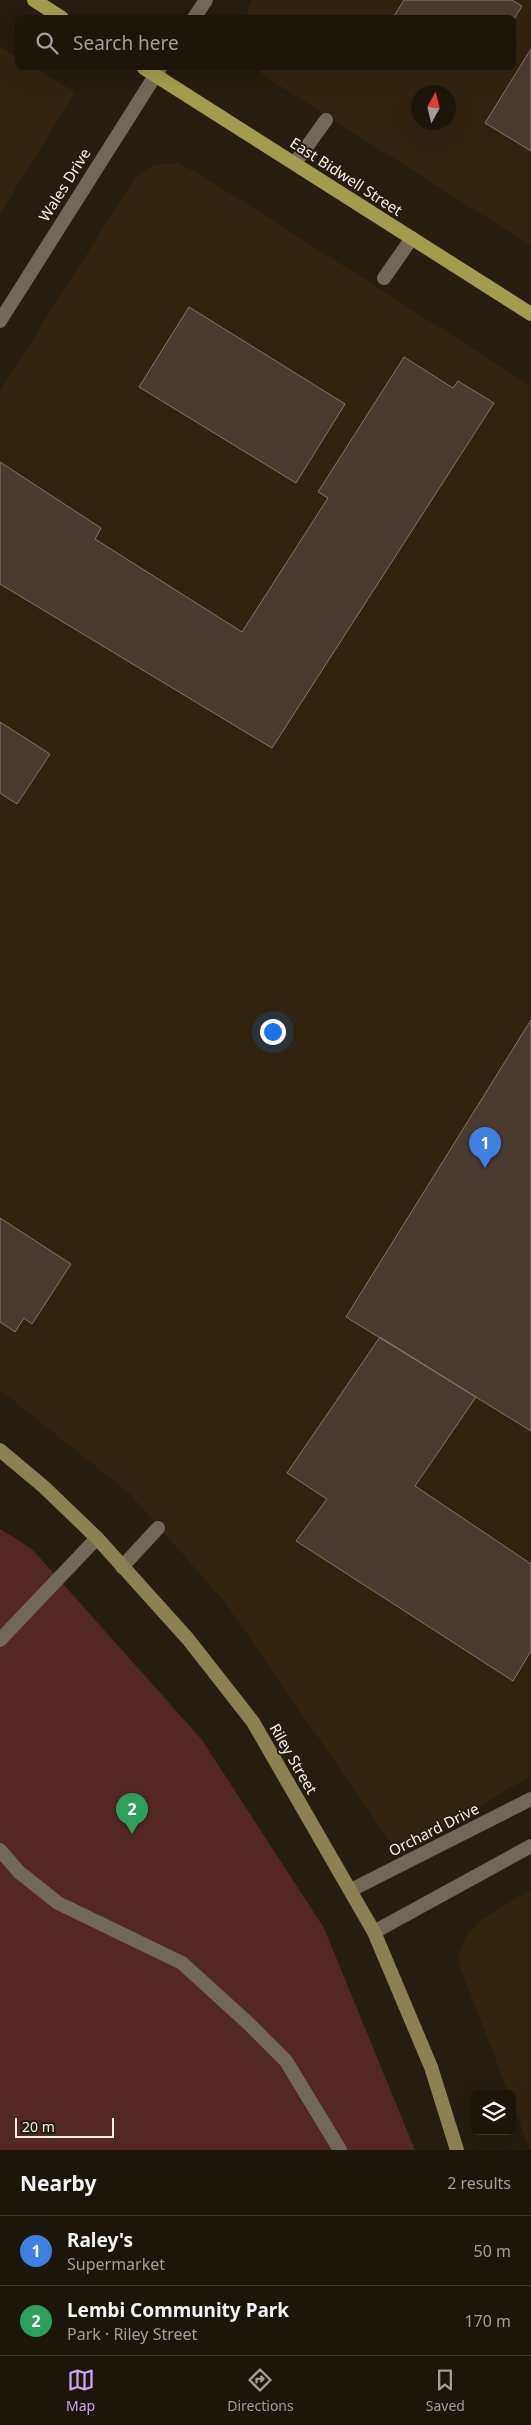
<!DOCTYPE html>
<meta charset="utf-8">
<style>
body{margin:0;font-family:"Noto Sans",sans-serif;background:#251f13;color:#f1f3f6}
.controls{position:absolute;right:15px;bottom:15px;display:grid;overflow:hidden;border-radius:8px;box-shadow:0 5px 20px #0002}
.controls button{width:45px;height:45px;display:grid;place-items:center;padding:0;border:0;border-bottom:1px solid #3a352b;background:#1c160a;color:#f1f3f6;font:25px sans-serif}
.compass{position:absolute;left:411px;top:85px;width:45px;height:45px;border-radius:50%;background:#1c160a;box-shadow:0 5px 20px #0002;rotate:8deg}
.scale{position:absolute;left:15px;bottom:12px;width:99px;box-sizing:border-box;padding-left:5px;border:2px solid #f8f2e9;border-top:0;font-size:14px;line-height:18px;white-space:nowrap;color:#f8f2e9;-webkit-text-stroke:4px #251d0e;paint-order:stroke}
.you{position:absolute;left:272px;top:1031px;width:18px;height:18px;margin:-12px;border:4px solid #fff;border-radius:50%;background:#1a73e8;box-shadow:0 0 0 8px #1a73e833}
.badge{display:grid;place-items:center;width:32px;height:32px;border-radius:50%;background:#c8a5ee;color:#fff;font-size:16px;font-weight:700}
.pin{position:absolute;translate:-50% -41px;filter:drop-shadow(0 1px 2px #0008)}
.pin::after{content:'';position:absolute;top:26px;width:18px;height:15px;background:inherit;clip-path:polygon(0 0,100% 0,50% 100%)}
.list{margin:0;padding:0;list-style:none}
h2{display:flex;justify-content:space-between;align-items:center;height:65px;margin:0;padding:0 20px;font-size:21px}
h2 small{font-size:16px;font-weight:400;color:#a09f9c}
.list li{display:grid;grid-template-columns:32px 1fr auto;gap:15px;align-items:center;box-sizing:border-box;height:70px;padding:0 20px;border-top:1px solid #3a352b}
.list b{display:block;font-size:19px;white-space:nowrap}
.list p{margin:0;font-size:16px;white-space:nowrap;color:#a09f9c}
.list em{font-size:16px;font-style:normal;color:#a09f9c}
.icon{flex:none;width:28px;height:28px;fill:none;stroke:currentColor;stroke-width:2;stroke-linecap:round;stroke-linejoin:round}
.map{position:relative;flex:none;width:531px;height:2150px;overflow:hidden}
.search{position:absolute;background:#1c160a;box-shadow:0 5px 20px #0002;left:15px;right:15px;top:15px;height:55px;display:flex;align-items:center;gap:12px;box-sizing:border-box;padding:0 18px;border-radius:8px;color:#a09f9c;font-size:19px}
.sheet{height:205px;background:#1c160a}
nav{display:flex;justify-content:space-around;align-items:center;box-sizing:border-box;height:70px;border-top:1px solid #3a352b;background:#1c160a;font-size:14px;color:#a09f9c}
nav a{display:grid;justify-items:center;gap:2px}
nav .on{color:#c8a5ee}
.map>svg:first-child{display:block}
</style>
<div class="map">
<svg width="531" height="2150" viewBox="0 0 531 2150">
<rect width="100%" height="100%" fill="#251d0e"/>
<!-- built -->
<path fill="#30240f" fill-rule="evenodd" d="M253 0H527L531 3V246L263 75 256 68H514V18H247L248 8ZM418 92H448V122H418Z
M0 46 17 57 18 68H35L75 92 0 214Z
M177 163 203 176 531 386V1776L398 1853 224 1601 129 1493 0 1390V391L136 176 153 165Z
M531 1889V2150H530L512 2103V2094H509L461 1969 458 1956 467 1934 480 1921Z"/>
<!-- green -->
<path fill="#532824" d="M0 1529 32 1549 202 1740 324 1928 415 2150H0Z"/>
<!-- building -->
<path fill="#4a3a30" stroke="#867469" d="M404 0H512L522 6 514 19 396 18 394 16Z
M531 49V151L485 123Z
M189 307 345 404 296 483 139 387Z
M404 357 453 388 458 381 494 403 272 748 0 584V462L101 528 95 539 242 632 328 498 318 492Z
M0 722 50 754 17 804 0 793Z
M531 1020V1431L346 1317Z
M0 1218 71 1264 32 1324 24 1318 15 1332 0 1322Z
M380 1337 476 1397 415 1486 531 1564V1651L513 1681 296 1541 327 1499 287 1473Z"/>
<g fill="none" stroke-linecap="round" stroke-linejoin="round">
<!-- service -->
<path stroke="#726857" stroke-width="14" d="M295 163 326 120
M384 278 412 238
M122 1567 158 1528
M0 1640 97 1538
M0 1850 19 1872 58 1903 182 1963 248 2023 286 2061 340 2150"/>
<!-- minor -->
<path stroke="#726857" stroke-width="14" d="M194 18 206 0
M0 321 160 68
M351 1890 531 1799
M374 1932 531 1846"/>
<!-- secondary -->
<path stroke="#8b8254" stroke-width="14" d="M0 1450 44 1487 97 1538 188 1639 253 1722 374 1932 431 2067 457 2150"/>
<!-- primary -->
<path stroke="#a39c50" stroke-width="14" d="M34 0 62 18
M144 68 531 314"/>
</g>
<g text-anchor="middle" stroke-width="4" stroke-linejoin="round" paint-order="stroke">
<!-- street labels -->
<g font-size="15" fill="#f8f2e9" stroke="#251d0e">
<text transform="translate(346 177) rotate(33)" y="5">East Bidwell Street</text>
<text transform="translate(65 185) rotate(-58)" y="5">Wales Drive</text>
<text transform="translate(293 1759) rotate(60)" y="5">Riley Street</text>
<text transform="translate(434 1830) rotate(-27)" y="5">Orchard Drive</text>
</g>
</g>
</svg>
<div class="controls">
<button><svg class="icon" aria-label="layers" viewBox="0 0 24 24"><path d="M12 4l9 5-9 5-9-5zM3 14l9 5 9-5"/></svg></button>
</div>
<svg class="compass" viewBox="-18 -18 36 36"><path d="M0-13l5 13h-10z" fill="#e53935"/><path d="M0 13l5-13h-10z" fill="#a09f9c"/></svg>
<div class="scale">20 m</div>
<div class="you"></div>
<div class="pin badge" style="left:485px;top:1168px;background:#3f7fe0">1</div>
<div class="pin badge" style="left:132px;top:1834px;background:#2e9e5b">2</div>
<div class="search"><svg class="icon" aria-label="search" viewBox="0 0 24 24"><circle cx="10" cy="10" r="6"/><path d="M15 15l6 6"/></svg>Search here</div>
</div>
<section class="sheet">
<h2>Nearby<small>2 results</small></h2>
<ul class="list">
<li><span class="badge" style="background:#3f7fe0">1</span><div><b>Raley's</b><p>Supermarket</p></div><em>50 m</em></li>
<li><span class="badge" style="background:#2e9e5b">2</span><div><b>Lembi Community Park</b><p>Park · Riley Street</p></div><em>170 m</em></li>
</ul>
</section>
<nav>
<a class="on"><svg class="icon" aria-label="map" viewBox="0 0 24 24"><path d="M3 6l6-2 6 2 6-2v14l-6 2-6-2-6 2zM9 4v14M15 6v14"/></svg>Map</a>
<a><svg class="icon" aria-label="directions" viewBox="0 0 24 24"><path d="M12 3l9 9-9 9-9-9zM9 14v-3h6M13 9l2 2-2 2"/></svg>Directions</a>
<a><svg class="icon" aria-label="saved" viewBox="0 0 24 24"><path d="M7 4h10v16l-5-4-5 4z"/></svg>Saved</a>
</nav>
